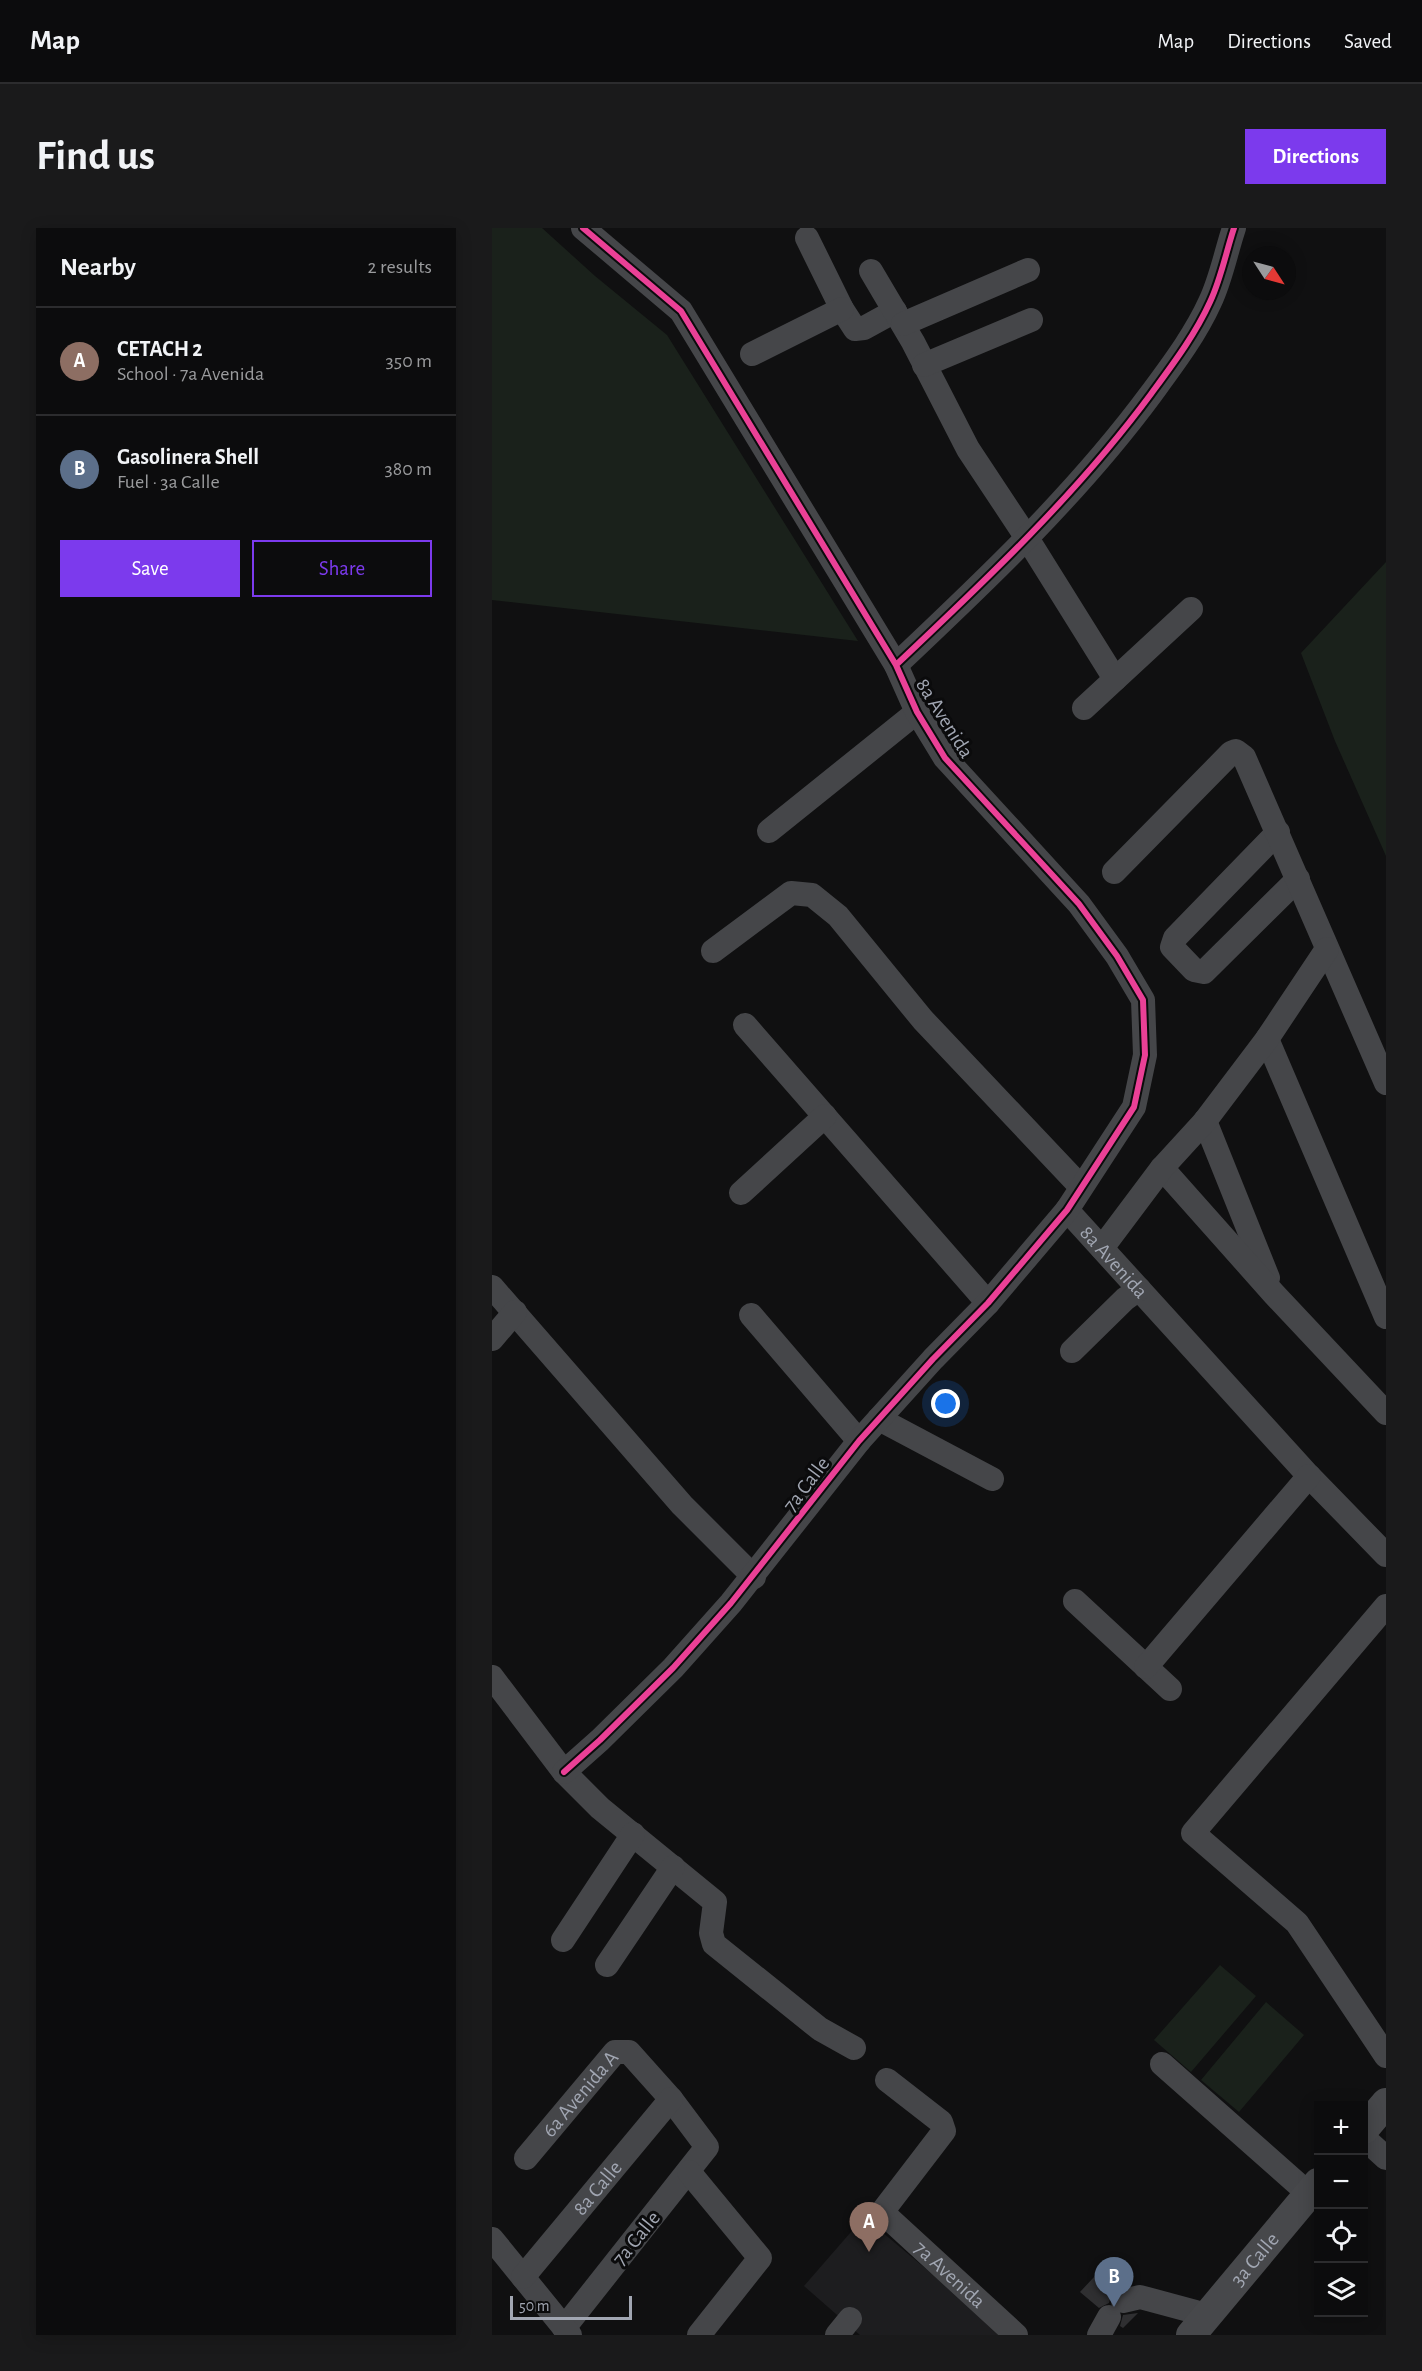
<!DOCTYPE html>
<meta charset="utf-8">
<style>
body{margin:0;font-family:"Alegreya Sans",sans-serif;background:#1a1a1b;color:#f1f3f6}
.controls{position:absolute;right:18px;bottom:18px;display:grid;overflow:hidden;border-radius:0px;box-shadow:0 3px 15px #0003}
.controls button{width:54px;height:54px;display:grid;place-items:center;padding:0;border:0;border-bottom:2px solid #2c2c2e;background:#0c0c0d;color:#f1f3f6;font:30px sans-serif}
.compass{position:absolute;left:750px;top:18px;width:54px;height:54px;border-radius:50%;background:#0c0c0d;box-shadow:0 3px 15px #0003;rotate:126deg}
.scale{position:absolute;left:18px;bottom:15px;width:122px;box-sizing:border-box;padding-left:6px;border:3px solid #a1a6b2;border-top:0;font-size:16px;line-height:21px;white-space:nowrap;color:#a1a6b2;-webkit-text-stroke:4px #0b0b0c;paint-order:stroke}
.you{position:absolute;left:454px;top:1176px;width:21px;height:21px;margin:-15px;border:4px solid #fff;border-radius:50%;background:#1a73e8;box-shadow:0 0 0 9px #1a73e833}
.badge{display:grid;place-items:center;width:39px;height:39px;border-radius:50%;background:#7c3aed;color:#fff;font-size:20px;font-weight:700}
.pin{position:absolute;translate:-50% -50px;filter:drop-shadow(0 2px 3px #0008)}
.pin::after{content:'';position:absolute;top:32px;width:21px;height:18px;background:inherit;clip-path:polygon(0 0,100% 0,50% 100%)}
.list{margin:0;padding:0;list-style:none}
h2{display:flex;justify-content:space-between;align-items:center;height:78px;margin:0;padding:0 24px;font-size:26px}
h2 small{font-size:20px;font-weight:400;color:#9a9b9d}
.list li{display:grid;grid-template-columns:39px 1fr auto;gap:18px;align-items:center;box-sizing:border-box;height:108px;padding:0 24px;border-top:2px solid #2c2c2e}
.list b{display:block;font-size:22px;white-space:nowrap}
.list p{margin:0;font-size:20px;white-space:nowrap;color:#9a9b9d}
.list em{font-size:20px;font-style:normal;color:#9a9b9d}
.actions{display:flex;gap:12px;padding:18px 24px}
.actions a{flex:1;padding:14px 0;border:2px solid #7c3aed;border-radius:0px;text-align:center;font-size:21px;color:#7c3aed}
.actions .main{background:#7c3aed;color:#fff}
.icon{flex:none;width:33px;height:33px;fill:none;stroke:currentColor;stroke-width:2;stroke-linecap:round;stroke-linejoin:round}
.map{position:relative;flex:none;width:894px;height:2107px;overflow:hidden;border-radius:0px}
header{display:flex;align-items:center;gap:36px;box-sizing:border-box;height:84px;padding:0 30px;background:#0c0c0d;border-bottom:2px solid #2c2c2e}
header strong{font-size:28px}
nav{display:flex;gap:33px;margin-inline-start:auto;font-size:21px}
.intro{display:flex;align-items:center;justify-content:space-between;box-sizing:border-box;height:144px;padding:0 36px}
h1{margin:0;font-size:42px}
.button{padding:15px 27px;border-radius:0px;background:#7c3aed;color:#fff;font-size:21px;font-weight:700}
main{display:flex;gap:36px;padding:0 36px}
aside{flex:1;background:#0c0c0d;border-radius:0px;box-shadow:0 3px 15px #0003}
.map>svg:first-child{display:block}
</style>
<header>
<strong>Map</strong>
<nav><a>Map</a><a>Directions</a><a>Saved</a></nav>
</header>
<div class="intro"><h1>Find us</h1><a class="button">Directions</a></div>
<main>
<aside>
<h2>Nearby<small>2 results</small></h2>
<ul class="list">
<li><span class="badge" style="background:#8d6e63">A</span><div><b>CETACH 2</b><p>School · 7a Avenida</p></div><em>350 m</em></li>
<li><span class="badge" style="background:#5c6f8a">B</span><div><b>Gasolinera Shell</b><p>Fuel · 3a Calle</p></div><em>380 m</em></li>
</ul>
<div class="actions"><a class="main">Save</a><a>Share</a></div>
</aside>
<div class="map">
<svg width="894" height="2107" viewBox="0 0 894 2107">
<rect width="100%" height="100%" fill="#101011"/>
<!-- built -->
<path fill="#1d1d1f" d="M372 1989 513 2107H368L312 2058Z"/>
<!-- green -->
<path fill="#1a211b" d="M0 0H50L103 48 175 107 366 413 0 372Z
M894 334V628L843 513 809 425Z
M728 1737 764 1768 699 1844 662 1812Z
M774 1774 812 1807 747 1884 709 1852Z"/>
<!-- building -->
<path fill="#2f2f31" d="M602 2049 620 2064 617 2075 607 2080 588 2064Z
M646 2085 631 2100 628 2098 631 2087Z"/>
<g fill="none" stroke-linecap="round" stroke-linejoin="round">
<!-- minor -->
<g stroke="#454649" stroke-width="24">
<path d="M315 10 350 81 363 101 372 100 403 83"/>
<path d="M379 43 421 114 476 221 535 310 623 451"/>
<path d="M411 96 536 42"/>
<path d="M260 126 350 81"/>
<path d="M432 137 539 92"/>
<path d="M404 437C494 352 585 266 659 166 681 136 703 107 718 74 729 51 734 24 742 0"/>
<path d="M592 480 699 381"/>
<path d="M277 603 425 484"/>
<path d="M786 604 683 710 680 719 702 742 712 744 806 651"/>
<path d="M622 644 739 525 744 523 752 529 894 855"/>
<path d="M221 723 299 665 320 667 346 688 431 792 589 959"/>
<path d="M253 797 496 1075"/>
<path d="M775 811 894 1089"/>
<path d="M713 893 776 1050"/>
<path d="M670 940 782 1066 894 1185"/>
<path d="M249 965 333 888"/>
<path id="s1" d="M575 982 817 1248 894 1327"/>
<path d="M610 1020 670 940 713 893 775 811 835 721"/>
<path d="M0 1059 190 1277 262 1349"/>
<path d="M259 1087 367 1213"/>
<path d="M0 1111 23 1084"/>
<path d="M580 1123 633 1071 647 1061"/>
<path d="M387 1191 500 1251"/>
<path d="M583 1373 678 1461"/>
<path d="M894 1378 701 1605 805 1695 894 1828"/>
<path d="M654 1439 817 1248"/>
<path d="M0 1449 72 1544 108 1580 223 1674 219 1705 222 1716 328 1801 362 1820"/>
<path d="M72 1544 108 1512 181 1440 239 1375 367 1213 441 1131 496 1075 575 982 642 879 653 827 651 772 625 728 587 676 453 530 425 484 404 437 189 83 91 0"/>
<path d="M71 1712 141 1606"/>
<path d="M115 1737 181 1639"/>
<path d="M670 1836 817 1966"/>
<path id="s2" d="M395 1852 449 1894 452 1903 390 1984 524 2107"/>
<path d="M872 1910 894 1930"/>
<path id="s3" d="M34 1930 123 1824H137L179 1871 215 1919 72 2100"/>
<path d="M197 1944 268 2030 207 2107"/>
<path d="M0 2011 78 2107"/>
<path id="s4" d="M31 2049 179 1871"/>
<path d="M631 2073 648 2069 715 2087"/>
<path d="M345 2107 358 2091"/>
<path d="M607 2107 617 2089"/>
</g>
<!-- major -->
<g stroke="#47484b" stroke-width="30">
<path d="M872 1901 894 1875"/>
<path id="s5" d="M699 2107 826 1955"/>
</g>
<defs>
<path id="cycleway" d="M404 437C494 352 585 266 659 166 681 136 703 107 718 74 729 51 734 24 742 0
M72 1544 108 1512 181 1440 239 1375 367 1213 441 1131 496 1075 575 982 642 879 653 827 651 772 625 728 587 676 453 530 425 484 404 437 189 83 91 0"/>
</defs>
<!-- cycleway casing -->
<use href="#cycleway" stroke="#0b0b0c" stroke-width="10"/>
<!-- cycleway -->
<use href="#cycleway" stroke="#ea4096" stroke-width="6"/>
</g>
<g text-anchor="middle" stroke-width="6" stroke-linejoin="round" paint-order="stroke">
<!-- street labels -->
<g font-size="21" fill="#a1a6b2" stroke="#0b0b0c">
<text transform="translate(453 490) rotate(58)" y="7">8a Avenida</text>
<text dy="7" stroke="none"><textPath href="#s1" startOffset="70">8a Avenida</textPath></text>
<text transform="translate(314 1256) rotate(-53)" y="7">7a Calle</text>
<text dy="7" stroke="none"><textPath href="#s3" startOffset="84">6a Avenida A</textPath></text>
<text dy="7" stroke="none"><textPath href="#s4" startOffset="116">8a Calle</textPath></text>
<text transform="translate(144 2010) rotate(-51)" y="7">7a Calle</text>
<text dy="7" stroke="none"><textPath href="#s5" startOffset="99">3a Calle</textPath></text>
<text dy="7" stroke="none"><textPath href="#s2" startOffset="272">7a Avenida</textPath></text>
</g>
</g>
</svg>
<div class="controls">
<button>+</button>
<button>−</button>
<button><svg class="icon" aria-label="locate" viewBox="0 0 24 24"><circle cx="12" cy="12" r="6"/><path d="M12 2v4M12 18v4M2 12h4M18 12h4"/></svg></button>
<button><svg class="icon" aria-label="layers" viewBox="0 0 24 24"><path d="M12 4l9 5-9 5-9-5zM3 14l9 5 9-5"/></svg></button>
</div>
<svg class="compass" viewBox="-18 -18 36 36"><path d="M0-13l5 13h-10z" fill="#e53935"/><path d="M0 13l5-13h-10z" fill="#9a9b9d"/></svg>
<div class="scale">50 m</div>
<div class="you"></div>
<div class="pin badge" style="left:377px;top:2024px;background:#8d6e63">A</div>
<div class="pin badge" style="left:622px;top:2079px;background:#5c6f8a">B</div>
</div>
</main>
